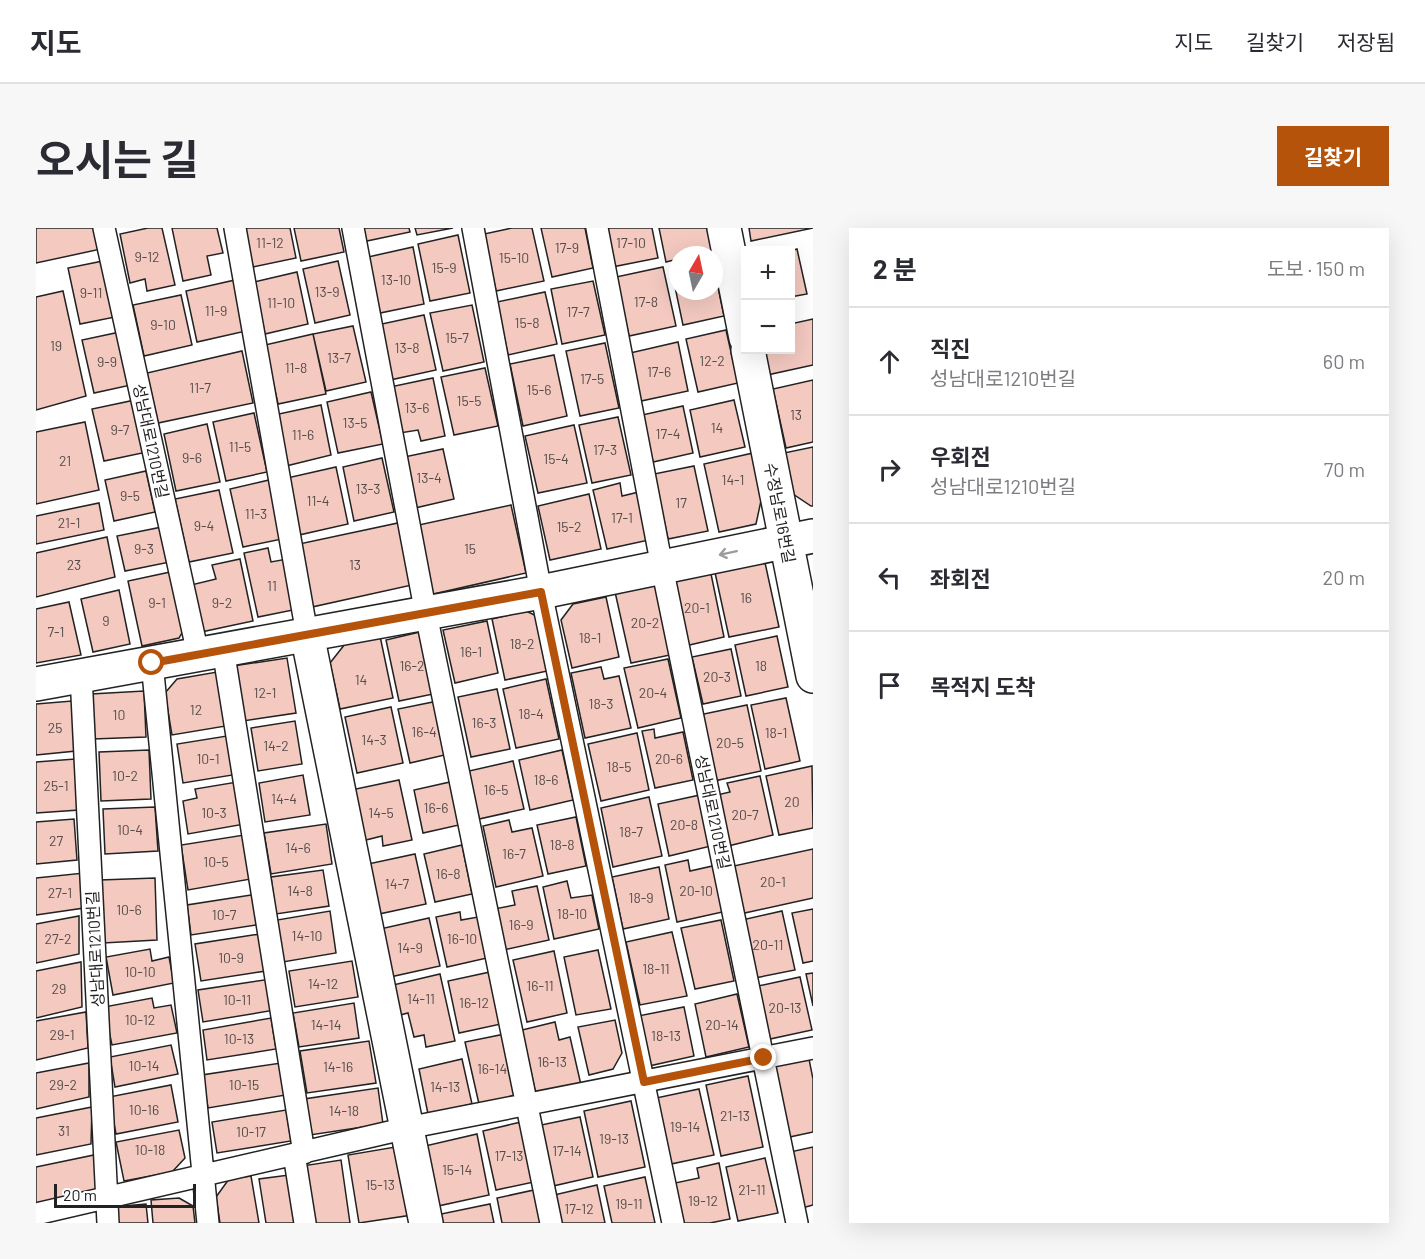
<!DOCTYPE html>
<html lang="ko">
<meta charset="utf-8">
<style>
body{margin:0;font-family:Barlow,"Noto Sans KR",sans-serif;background:#f7f7f7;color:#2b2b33}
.controls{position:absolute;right:18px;top:18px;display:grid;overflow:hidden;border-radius:0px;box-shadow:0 6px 24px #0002}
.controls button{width:54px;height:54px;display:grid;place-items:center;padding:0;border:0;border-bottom:2px solid #e1e1e2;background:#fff;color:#2b2b33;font:30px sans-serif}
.compass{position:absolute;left:633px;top:18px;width:54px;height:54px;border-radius:50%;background:#fff;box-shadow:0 6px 24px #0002;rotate:9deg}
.scale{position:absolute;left:18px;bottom:15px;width:142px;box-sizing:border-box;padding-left:6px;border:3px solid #222;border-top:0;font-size:16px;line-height:21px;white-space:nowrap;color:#222;-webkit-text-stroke:4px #fff;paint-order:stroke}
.stop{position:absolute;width:18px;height:18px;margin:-14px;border:4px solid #b45309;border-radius:50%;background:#fff}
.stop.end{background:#b45309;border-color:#fff;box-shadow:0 2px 6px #0008}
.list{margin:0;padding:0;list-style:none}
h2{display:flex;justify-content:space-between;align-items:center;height:78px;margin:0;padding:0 24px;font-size:26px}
h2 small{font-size:20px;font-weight:400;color:#7c7c81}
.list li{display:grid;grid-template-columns:39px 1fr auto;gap:18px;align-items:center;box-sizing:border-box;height:108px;padding:0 24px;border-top:2px solid #e1e1e2}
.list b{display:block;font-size:22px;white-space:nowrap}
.list p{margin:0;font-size:20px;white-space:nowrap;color:#7c7c81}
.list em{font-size:20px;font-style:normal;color:#7c7c81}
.icon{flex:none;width:33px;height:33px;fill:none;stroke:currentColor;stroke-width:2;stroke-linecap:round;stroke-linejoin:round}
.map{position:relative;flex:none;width:777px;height:995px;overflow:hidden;border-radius:0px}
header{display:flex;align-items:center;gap:36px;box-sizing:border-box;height:84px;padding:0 30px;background:#fff;border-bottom:2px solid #e1e1e2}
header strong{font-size:28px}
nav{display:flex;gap:33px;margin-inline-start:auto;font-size:21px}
.intro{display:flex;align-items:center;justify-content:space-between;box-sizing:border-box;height:144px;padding:0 36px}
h1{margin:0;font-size:42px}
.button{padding:15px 27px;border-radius:0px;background:#b45309;color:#fff;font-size:21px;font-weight:700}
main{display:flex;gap:36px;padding:0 36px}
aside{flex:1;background:#fff;border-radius:0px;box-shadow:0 6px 24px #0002}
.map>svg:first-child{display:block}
</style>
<header>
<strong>지도</strong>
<nav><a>지도</a><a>길찾기</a><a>저장됨</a></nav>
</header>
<div class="intro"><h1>오시는 길</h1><a class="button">길찾기</a></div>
<main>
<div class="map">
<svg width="777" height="995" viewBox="0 0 777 995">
<rect width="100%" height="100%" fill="#fff"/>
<!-- building -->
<path fill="#f3c9c0" stroke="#222" stroke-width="1.5" d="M0 0H61L65 21 0 35Z
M112 0H126L139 57 111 63 109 51 94 55 84 6Z
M136 0H181L187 25 171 28 175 47 147 53Z
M209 0H254L260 30 217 39Z
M258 0H303L308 24 265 33Z
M323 0H373L374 4 326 14Z
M379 0H417L381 7Z
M476 0H496L508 53 460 63 448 6Z
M505 0H549L557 40 516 49Z
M568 0H616L622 30 576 39Z
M623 0H671L676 24 642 27V31L630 34Z
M713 0H777L715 13Z
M422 7 434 65 394 73 382 16Z
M377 19 388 76 344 85 332 29Z
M761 21 771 66 754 69V23Z
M67 33 79 89 44 96 32 40Z
M302 33 314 87 279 95 267 41Z
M627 39 640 98 593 108 580 49Z
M642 39V63H678V40L688 88 647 97 635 40Z
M261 44 272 96 229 106 218 54Z
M199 52 210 103 161 114 150 63Z
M557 53 569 107 526 116 515 61Z
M27 63 50 168 0 182V69Z
M509 64 521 116 472 127 461 74Z
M145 67 156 117 108 128 97 77Z
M436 77 448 134 407 143 394 85Z
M388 87 400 142 354 152 341 97Z
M777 91V137L731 147 725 122H754V96Z
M317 98 330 154 290 163 277 106Z
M690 102 702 155 662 164 650 111Z
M84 104 95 157 58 165 46 112Z
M277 106 290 166 242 176 229 117Z
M642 114 652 163 605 173 594 125Z
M569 115 583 180 544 188 530 123Z
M206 123 217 175 122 195 111 145Z
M518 127 531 188 487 198 474 136Z
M449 140 462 198 418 207 405 149Z
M397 150 409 208 385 213 382 202 364 205 354 159Z
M777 152V214L750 220 737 161Z
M335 164 347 216 302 225 291 174Z
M99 172 111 224 68 233 56 181Z
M698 172 709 219 664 229 654 182Z
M285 177 295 227 250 238 238 187Z
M647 178 657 225 617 234 606 187Z
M218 185 231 244 190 253 177 194Z
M582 189 595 247 556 255 543 197Z
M49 194 63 262 0 276V204Z
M171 196 184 254 140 263 128 206Z
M538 197 551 255 502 265 489 208Z
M777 219V278H775L757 266 748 225Z
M407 221 418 271 379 280 368 229Z
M717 225 726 268 720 296 683 304 668 236Z
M346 230 358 284 318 293 307 239Z
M658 238 672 303 632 311 618 246Z
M300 239 312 296 263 307 251 250Z
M110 243 119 284 78 293 69 252Z
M233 252 246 311 207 319 194 261Z
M584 255 586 268 603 264 613 312 571 321 557 262Z
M183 262 197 325 153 334 139 271Z
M553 266 565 321 514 332 502 278Z
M63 275 68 302 0 316V288Z
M475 277 490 345 393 367 378 298Z
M362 295 376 357 276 379 263 316Z
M126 299 134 334 89 343 81 308Z
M71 309 79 349 0 369V325Z
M232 320 235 334 251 331 262 381 222 389 208 325Z
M728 330 743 399 693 409 678 340Z
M204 331 217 393 165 404 155 357 180 351 176 337Z
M674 341 688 409 649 418 635 350Z
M139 343 151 396 143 410 106 418 92 353Z
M624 354 639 426 595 435 579 364Z
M83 362 94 416 57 424 45 371Z
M570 369 583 429 536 440 525 392 537 376Z
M33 374 45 427 0 435V381Z
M490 383 505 390 516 442 469 452 456 391Z
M451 393 462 445 419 455 407 402Z
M388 403 402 465 363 473 350 412Z
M344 408 357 470 304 481 294 435 309 416Z
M741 408 752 459 710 468 699 417Z
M695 421 705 468 667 476 656 429Z
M251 430 260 485 207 493 197 438Z
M632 431 645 490 602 500 588 440Z
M565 439 568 451 583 448 595 500 549 510 535 445Z
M181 444 190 498 136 507 129 465 141 451Z
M510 451 523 511 480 520 467 461Z
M461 461 474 521 435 529 422 469Z
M108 463 110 509 57 511 55 466Z
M750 470 764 533 729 541 715 477Z
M36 473 40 523 0 527V476Z
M402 473 413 526 374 535 362 481Z
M711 477 725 543 678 553 663 487Z
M355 479 367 535 321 545 309 489Z
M259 493 266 536 222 543 215 500Z
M618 501 619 510 647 504 657 552 619 560 606 503Z
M601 505 613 562 565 573 552 516Z
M197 507 203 546 147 555 141 516Z
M113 522 115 571 65 573 63 524Z
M526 522 537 572 494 582 483 532Z
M39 531 43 582 0 585V534Z
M477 533 488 581 443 591 433 543Z
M776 538 777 600 743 607 730 548Z
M267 547 274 587 229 594 223 555Z
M724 548 737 607 692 618 681 567 694 564 691 555Z
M363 552 376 612 347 618 346 608 326 613 315 562Z
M201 554 209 596 152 606 147 573 161 570 159 561Z
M414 554 423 597 387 605 378 562Z
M664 567 675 618 633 628 622 576Z
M613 569 626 628 577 639 565 580Z
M119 579 122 623 69 626 67 581Z
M540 589 550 638 512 646 501 597Z
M38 591 41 632 0 636V594Z
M473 592 476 604 496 600 507 648 460 659 447 598Z
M290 596 296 636 235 646 228 605Z
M208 607 215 651 152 662 145 617Z
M426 617 436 666 399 674 388 626Z
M777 621V670L704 686 693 639Z
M379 626 390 676 343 686 332 636Z
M652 632 654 643 681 637 691 683 641 694 629 637Z
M623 639 633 691 587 701 576 649Z
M287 642 293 678 240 686 235 649Z
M48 645V680L0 687V650Z
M119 650 121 712 67 715 64 652Z
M531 653 535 670 556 667 563 701 518 711 507 659Z
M501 658 513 712 467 722 458 681 479 677 476 663Z
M221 666 226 696 155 707 151 677Z
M777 681V733L767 735 756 685Z
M294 683 300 725 247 734 241 692Z
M746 683 759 742 719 750 706 692Z
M424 684 425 692 442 689 451 730 411 739 400 689Z
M43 688V726L0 735V696Z
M393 690 404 738 354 749 344 701Z
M685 692 698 753 659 761 645 700Z
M636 704 651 768 604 777 590 714Z
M224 706 230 743 165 753 159 716Z
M114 721 116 733 133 729 138 755 77 767 70 729Z
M562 722 575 781 540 787 528 729Z
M518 723 531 785 491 794 477 732Z
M316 733 322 769 259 779 253 743Z
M45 734 46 779 0 790V743Z
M454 744 465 796 423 805 412 753Z
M777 745V778L770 746Z
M404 746 419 813 390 819 388 807 378 809 372 785 364 787 357 757Z
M764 749 776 802 734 811 722 758Z
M235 751 239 782 167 794 162 762Z
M701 766 713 819 670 829 659 776Z
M116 770 118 780 135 777 141 805 76 817 68 779Z
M318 775 323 810 263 819 257 785Z
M648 779 658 828 613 838 602 788Z
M50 784 52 820 0 832V793Z
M235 790 240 821 171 832 167 802Z
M579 792 586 825 577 841 553 847 542 799Z
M519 794 523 812 534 809 545 857 500 867 486 802Z
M469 806 483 868 443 876 429 814Z
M333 813 340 855 271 865 264 823Z
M135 817 142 846 79 859 74 829Z
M426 831 436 876 392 886 383 841Z
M773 831 777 851V904L749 910 734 839Z
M53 835V869L0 881V845Z
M245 835 250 867 172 880 166 847Z
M712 848 727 919 685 928 670 857Z
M135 857 142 894 80 906 73 869Z
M342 860 347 896 274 907 268 871Z
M663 861 678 927 635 936 620 870Z
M595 873 609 939 562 949 548 883Z
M56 879 55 916 0 927V890Z
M250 882 255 913 181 925 176 894Z
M544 889 557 949 517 958 505 897Z
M485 894 498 954 460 962 447 903Z
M143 902 149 930 136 944 88 953 80 914Z
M441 906 453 967 402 978 389 918Z
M365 918 376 987 323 995 312 927Z
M777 919V977L766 980 754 924Z
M58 927 65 962 0 975V939Z
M729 930 742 985 702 993 690 939Z
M305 932 314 995H276L266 938Z
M683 935 694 991 674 995H648L639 955 663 950 661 940Z
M253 947 261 995H230L223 951Z
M215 948 223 995H184L180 969 193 951Z
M609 949 619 995H576L568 958Z
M561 957 569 995H524L518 967Z
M498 962 505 995H466L461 970Z
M143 970 157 978 159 995H117L115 972Z
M110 976 112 995H78L76 979Z
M454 976 458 995H407L405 986Z"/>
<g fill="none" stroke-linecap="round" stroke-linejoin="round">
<defs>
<path id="service" d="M68 0 162 426
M199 0 271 406
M317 0 390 386 515 995
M437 0 505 364 637 995
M561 0 626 339 761 995
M187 421 268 925
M116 435 172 995
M45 447 72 995
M258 926 269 995
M0 986 371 900 777 820"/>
<path id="minor" d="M688 0 710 110
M712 122 777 448
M271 406 390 995
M0 456 505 364 777 308"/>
</defs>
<!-- service casing -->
<use href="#service" stroke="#222" stroke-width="24"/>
<!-- minor casing -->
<use href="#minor" stroke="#222" stroke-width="36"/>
<!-- service -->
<use href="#service" stroke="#fff" stroke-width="21"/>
<!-- minor -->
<use href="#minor" stroke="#fff" stroke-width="33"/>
</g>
<!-- one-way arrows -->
<defs><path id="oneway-shaft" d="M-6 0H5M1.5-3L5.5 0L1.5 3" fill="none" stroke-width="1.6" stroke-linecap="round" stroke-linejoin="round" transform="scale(1.5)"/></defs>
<use stroke="#9c9c9c" href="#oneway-shaft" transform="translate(692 325) rotate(168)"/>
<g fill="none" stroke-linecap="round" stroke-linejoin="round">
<!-- route -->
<path stroke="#b45309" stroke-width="8" d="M116 435 505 364 608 854 728 830"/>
</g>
<g text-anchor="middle" stroke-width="4.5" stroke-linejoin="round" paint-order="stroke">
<!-- number labels -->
<g font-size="14" fill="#564c4a">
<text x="234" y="20">11-12</text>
<text x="595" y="20">17-10</text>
<text x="531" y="25">17-9</text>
<text x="111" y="34">9-12</text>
<text x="478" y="35">15-10</text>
<text x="408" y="45">15-9</text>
<text x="360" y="57">13-10</text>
<text x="291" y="69">13-9</text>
<text x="55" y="70">9-11</text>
<text x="610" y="79">17-8</text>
<text x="245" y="80">11-10</text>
<text x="180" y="88">11-9</text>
<text x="542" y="89">17-7</text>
<text x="491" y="100">15-8</text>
<text x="127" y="102">9-10</text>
<text x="421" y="115">15-7</text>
<text x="20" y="123">19</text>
<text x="371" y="125">13-8</text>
<text x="303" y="135">13-7</text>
<text x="676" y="138">12-2</text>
<text x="71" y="139">9-9</text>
<text x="260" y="145">11-8</text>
<text x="623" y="149">17-6</text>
<text x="556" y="156">17-5</text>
<text x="164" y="165">11-7</text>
<text x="503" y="167">15-6</text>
<text x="433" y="178">15-5</text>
<text x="381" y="185">13-6</text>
<text x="760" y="192">13</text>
<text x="319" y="200">13-5</text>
<text x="681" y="205">14</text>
<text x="84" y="207">9-7</text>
<text x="632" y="211">17-4</text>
<text x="267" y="212">11-6</text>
<text x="204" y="224">11-5</text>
<text x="569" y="227">17-3</text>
<text x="156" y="235">9-6</text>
<text x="520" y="236">15-4</text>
<text x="29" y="238">21</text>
<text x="393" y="255">13-4</text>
<text x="697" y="257">14-1</text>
<text x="332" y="266">13-3</text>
<text x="94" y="273">9-5</text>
<text x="282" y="278">11-4</text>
<text x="645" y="280">17</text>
<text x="220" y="291">11-3</text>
<text x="586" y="295">17-1</text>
<text x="33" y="300">21-1</text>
<text x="168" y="303">9-4</text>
<text x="533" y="304">15-2</text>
<text x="108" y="326">9-3</text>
<text x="434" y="326">15</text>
<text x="38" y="342">23</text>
<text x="319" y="342">13</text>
<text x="236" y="363">11</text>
<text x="710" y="375">16</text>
<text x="121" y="380">9-1</text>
<text x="186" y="380">9-2</text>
<text x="661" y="385">20-1</text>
<text x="70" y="398">9</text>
<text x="609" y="400">20-2</text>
<text x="20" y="409">7-1</text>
<text x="554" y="415">18-1</text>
<text x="486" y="421">18-2</text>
<text x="435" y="429">16-1</text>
<text x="376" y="443">16-2</text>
<text x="725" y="443">18</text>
<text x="681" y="454">20-3</text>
<text x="325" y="457">14</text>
<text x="229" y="470">12-1</text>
<text x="617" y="470">20-4</text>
<text x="565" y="481">18-3</text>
<text x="160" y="487">12</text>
<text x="495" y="491">18-4</text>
<text x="83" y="492">10</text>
<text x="448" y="500">16-3</text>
<text x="19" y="505">25</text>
<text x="388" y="509">16-4</text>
<text x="740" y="510">18-1</text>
<text x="338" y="517">14-3</text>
<text x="694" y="520">20-5</text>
<text x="240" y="523">14-2</text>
<text x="172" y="536">10-1</text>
<text x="633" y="536">20-6</text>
<text x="583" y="544">18-5</text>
<text x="89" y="553">10-2</text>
<text x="510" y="557">18-6</text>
<text x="20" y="563">25-1</text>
<text x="460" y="567">16-5</text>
<text x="248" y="576">14-4</text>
<text x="756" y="579">20</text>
<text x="400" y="585">16-6</text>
<text x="178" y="590">10-3</text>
<text x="345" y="590">14-5</text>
<text x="709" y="592">20-7</text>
<text x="648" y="602">20-8</text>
<text x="94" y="607">10-4</text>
<text x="595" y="609">18-7</text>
<text x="20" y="618">27</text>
<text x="526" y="622">18-8</text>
<text x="262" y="625">14-6</text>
<text x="478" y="631">16-7</text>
<text x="180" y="639">10-5</text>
<text x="412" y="651">16-8</text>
<text x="737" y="659">20-1</text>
<text x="361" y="661">14-7</text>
<text x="264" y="668">14-8</text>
<text x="660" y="668">20-10</text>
<text x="24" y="670">27-1</text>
<text x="605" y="675">18-9</text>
<text x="93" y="687">10-6</text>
<text x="536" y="691">18-10</text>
<text x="188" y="692">10-7</text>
<text x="485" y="702">16-9</text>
<text x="271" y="713">14-10</text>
<text x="22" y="716">27-2</text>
<text x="426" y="716">16-10</text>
<text x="732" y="722">20-11</text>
<text x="374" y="725">14-9</text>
<text x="195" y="735">10-9</text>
<text x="620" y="746">18-11</text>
<text x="104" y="749">10-10</text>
<text x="287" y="761">14-12</text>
<text x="504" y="763">16-11</text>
<text x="23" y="766">29</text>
<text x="385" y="776">14-11</text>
<text x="201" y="777">10-11</text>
<text x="438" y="780">16-12</text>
<text x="749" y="785">20-13</text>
<text x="104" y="797">10-12</text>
<text x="290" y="802">14-14</text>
<text x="686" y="802">20-14</text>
<text x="26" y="812">29-1</text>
<text x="630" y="813">18-13</text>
<text x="203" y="816">10-13</text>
<text x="516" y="839">16-13</text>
<text x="108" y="843">10-14</text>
<text x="302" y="844">14-16</text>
<text x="456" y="846">16-14</text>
<text x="27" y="862">29-2</text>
<text x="208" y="862">10-15</text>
<text x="409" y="864">14-13</text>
<text x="108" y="887">10-16</text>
<text x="308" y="888">14-18</text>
<text x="699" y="893">21-13</text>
<text x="649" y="904">19-14</text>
<text x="28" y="908">31</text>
<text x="215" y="909">10-17</text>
<text x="578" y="916">19-13</text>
<text x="114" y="927">10-18</text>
<text x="531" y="928">17-14</text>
<text x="473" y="933">17-13</text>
<text x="421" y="947">15-14</text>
<text x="344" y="962">15-13</text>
<text x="716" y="967">21-11</text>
<text x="667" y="978">19-12</text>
<text x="593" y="981">19-11</text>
<text x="543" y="986">17-12</text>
</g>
<!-- street labels -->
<g font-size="16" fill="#222" stroke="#fff">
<text transform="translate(115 213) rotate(78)" y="6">성남대로1210번길</text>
<text transform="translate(744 285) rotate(79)" y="6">수정남로16번길</text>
<text transform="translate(677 584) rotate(78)" y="6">성남대로1210번길</text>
<text transform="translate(59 721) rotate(-93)" y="6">성남대로1210번길</text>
</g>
</g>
</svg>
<div class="controls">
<button>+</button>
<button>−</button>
</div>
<svg class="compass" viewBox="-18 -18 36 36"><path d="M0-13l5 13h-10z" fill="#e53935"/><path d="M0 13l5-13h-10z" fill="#7c7c81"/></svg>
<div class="scale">20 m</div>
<div class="stop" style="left:116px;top:435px"></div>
<div class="stop end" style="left:728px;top:830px"></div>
</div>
<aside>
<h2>2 분<small>도보 · 150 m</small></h2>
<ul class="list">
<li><svg class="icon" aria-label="ahead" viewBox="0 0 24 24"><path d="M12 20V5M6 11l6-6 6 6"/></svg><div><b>직진</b><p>성남대로1210번길</p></div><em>60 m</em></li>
<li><svg class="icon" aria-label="right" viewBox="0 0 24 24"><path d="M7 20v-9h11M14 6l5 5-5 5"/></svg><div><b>우회전</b><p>성남대로1210번길</p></div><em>70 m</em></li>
<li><svg class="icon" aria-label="left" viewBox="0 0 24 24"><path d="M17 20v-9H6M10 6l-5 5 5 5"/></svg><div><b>좌회전</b></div><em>20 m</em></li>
<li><svg class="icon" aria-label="arrive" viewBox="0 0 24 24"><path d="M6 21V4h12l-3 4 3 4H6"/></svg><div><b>목적지 도착</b></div></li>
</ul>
</aside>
</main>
